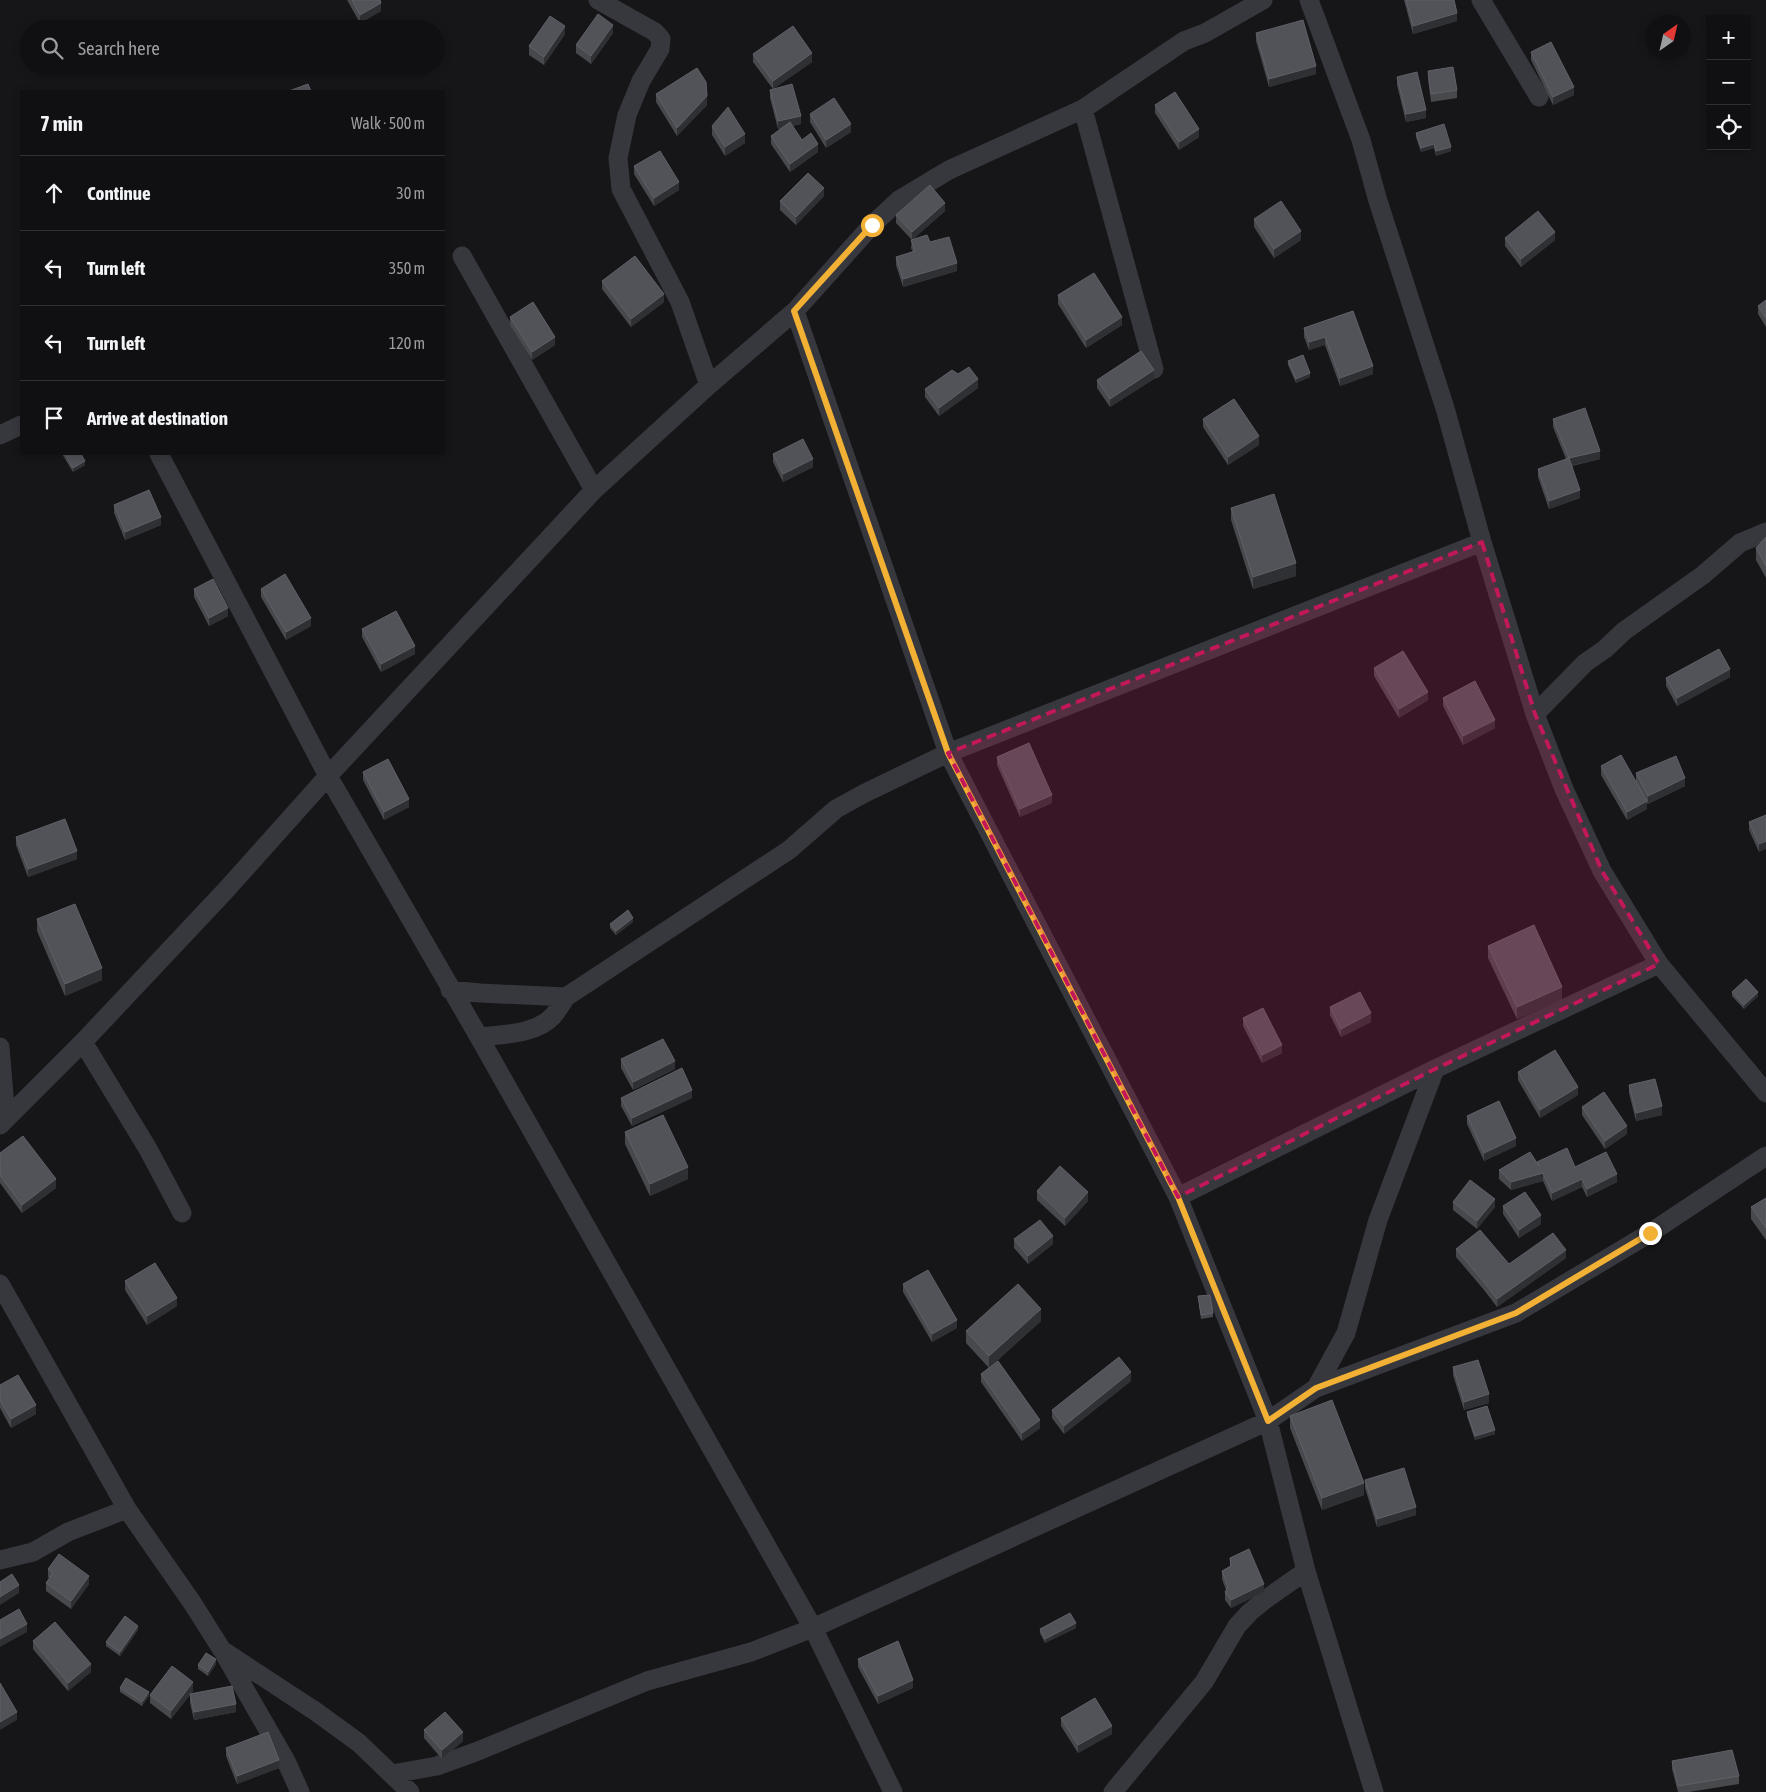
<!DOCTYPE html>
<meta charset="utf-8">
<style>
body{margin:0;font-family:"Asap Condensed",sans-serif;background:#19191b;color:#f1f3f6}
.controls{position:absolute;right:15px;top:15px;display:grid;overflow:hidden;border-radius:0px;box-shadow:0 2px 8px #0003}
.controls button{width:45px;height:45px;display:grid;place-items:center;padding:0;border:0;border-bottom:1px solid #303032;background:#101012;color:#f1f3f6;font:25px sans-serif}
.compass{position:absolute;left:1646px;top:15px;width:45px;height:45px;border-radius:50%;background:#101012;box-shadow:0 2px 8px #0003;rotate:34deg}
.stop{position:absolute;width:15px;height:15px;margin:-11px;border:4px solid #f2b134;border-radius:50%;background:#fff}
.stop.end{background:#f2b134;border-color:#fff;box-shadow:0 1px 5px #0008}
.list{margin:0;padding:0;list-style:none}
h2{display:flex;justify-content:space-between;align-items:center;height:65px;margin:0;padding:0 20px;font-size:21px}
h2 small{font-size:16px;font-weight:400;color:#9c9d9f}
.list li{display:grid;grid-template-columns:32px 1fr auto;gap:15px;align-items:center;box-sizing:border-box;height:75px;padding:0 20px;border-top:1px solid #303032}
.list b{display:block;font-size:19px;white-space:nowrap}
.list em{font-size:16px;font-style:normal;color:#9c9d9f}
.icon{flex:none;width:28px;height:28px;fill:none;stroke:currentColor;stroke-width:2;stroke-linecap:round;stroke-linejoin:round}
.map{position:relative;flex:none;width:1766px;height:1792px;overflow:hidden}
.search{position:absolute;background:#101012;box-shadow:0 2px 8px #0003;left:20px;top:20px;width:425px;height:55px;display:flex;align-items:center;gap:12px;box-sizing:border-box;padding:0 18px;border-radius:28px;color:#9c9d9f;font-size:19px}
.panel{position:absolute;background:#101012;box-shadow:0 2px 8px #0003;left:20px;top:90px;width:425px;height:365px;border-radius:0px}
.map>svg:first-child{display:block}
</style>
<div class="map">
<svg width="1766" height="1792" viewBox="0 0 1766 1792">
<rect width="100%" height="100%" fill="#161618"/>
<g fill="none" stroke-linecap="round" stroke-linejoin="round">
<!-- street -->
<path stroke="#37383d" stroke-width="19" d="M598 0 655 32 661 39 660 49 641 81 627 115 618 158 621 189 680 302 709 385
M1309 0 1361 140 1378 201 1445 408 1482 542 1535 714 1564 789 1602 871 1659 964 1766 1093
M1481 0 1539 97
M1083 109 1154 369
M462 256 594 490
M795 311 948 753 1178 1197 1268 1421 1306 1571 1374 1792
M0 435 21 425
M159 454 328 776 479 1037 813 1628 893 1792
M1535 714 1585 663 1605 649 1624 631 1703 575 1740 543 1766 532
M450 990 480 993 566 997 789 850 836 809 863 794 948 753 1482 542
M479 1037C503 1034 535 1035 553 1016 558 1010 562 1003 566 997
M83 1042 148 1149 182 1213
M0 1047 6 1119
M0 1125 83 1042 226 890 328 776 594 490 709 385 795 311 872 225 899 200 949 170 1083 109 1184 41 1205 33 1263 0
M1178 1197 1435 1069 1659 964
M0 1284 127 1509 193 1604 222 1650 315 1711 359 1743 410 1792
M1316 1388 1346 1333 1378 1220 1435 1069
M0 1560 33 1552 68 1532 127 1509
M225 1655 286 1761 300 1792
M392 1774 437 1766 478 1751 647 1681 751 1652 813 1628 1268 1421 1316 1388 1516 1313 1650 1233 1766 1156
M1113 1792 1204 1682 1237 1626 1250 1612 1266 1599 1306 1571"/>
</g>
<!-- wall -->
<path fill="#47494d" d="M347 0H380L381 11 360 23Z
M1404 0H1454L1457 21 1413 34Z
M613 33 591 64 576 53V45Z
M1256 33 1316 74 1269 87 1256 41Z
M565 34 544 65 529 55V46Z
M1531 52 1574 95 1553 105 1531 60Z
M753 54 812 62 773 89 801 124 792 126 802 140 818 152 790 172 771 144V136L781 129H778L770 98V90L773 89 753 62Z
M1428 71 1457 90V98L1431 102 1428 79Z
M1397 77 1426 118 1406 122 1397 85Z
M656 94 707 105 677 136 656 102Z
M1155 105 1199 137 1179 150 1155 113Z
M810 114 851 132 826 148 810 122Z
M712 126 745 143 725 156 712 135Z
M1416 133 1451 151 1436 156 1434 148 1421 152 1416 137Z
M634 166 679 190 654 206 634 174Z
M824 196 796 225 780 210V201Z
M945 211 912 240 930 242 957 271 903 287 896 265V257L913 252 911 248 912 240 896 223V215Z
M1254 219 1301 240 1274 258 1254 227Z
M1505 238 1555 240 1521 267 1505 246Z
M602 281 664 302 631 327 602 289Z
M1058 295 1122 325 1086 348 1058 304Z
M1766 300V327L1758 314V306Z
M1353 311 1373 374 1340 386 1325 345 1309 350 1304 337V328Z
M510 317 555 345 532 360 510 325Z
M1288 361 1310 377 1296 383 1288 365Z
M1154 379 1110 407 1097 388V380Z
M978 388 939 416 925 397V389Z
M1203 419 1259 445 1228 465 1203 427Z
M1553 419 1600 459 1572 466 1580 498 1549 509 1538 477V469L1566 459 1553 427Z
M62 454H81L85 465 73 472Z
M773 454 813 467 783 482 773 462Z
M114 505 161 525 125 540 114 513Z
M1231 508 1296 576 1253 589 1231 520Z
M1766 537V578L1756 560V548Z
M194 589 228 616 209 626 194 597Z
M261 589 311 626 286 640 261 597Z
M362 629 415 654 381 672 362 637Z
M1374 668 1428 700 1399 718 1374 676Z
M1730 677 1677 706 1666 686V678Z
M1443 698 1495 728 1463 745 1443 706Z
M997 757 1052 803 1020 817 997 765Z
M1601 766 1636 781V773L1685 786 1648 804 1647 803V809L1627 820 1601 775Z
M363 772 409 807 384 820 363 780Z
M1766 815 1759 852 1749 830V822Z
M16 837 77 859 28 877 16 845Z
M37 919 102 980 65 996 37 931Z
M633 922 616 935 610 928V924Z
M1488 946 1562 999 1517 1019 1488 958Z
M1732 992 1758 996 1744 1009 1732 996Z
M1330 1007 1371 1022 1341 1037 1330 1015Z
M1243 1018 1282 1053 1262 1063 1243 1026Z
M621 1059 675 1069 633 1090 621 1068Z
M1518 1072 1578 1095 1540 1118 1518 1080Z
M1629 1085 1662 1115 1636 1121 1629 1093Z
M621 1098H692L632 1126 621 1106Z
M1582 1107 1627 1134 1605 1149 1582 1115Z
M1467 1116 1516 1146 1484 1161 1467 1124Z
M625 1132 688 1179 650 1196 625 1144Z
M0 1153 56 1188 22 1213 0 1183Z
M1537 1162 1575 1167 1617 1182 1587 1197 1582 1187 1552 1201 1543 1181 1511 1190 1499 1179V1170L1537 1164Z
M1037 1191 1088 1201 1065 1226 1037 1200Z
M1766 1198V1240L1751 1219V1207Z
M1453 1202 1495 1207 1477 1229 1453 1210Z
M1503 1206 1541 1224 1519 1238 1503 1214Z
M1014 1239 1053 1244 1028 1264 1014 1248Z
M1456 1249 1509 1264 1566 1258 1497 1307 1484 1290 1456 1257Z
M125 1281 177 1306 147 1325 125 1290Z
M903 1284 957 1328 932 1342 903 1292Z
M1198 1296 1213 1313V1317L1201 1319Z
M1041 1321 990 1367 1040 1428 1022 1441 981 1382V1374L989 1368 966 1343V1331Z
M1453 1367 1489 1403 1464 1410 1453 1375Z
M1131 1381 1064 1434 1052 1418V1410Z
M0 1385 36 1414 11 1428 0 1408Z
M1467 1412 1495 1434 1475 1440 1467 1416Z
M1290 1416 1364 1495 1322 1510 1290 1428Z
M1365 1480 1416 1515 1377 1527 1365 1488Z
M1230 1558 1264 1592 1231 1608 1225 1600V1592L1226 1590 1222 1579V1571L1230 1566Z
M48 1569 89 1584 71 1609 46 1591V1583L50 1579 48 1577Z
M1076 1628 1045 1643 1040 1633V1629Z
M138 1630 120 1656 106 1646V1642Z
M33 1641 91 1672 68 1691 33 1649Z
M858 1659 913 1688 878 1704 858 1667Z
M216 1664 208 1676 198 1669V1665Z
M120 1688 149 1696 142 1706 120 1692Z
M193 1691 171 1719 150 1703V1695Z
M190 1694 236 1712 194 1720 190 1703Z
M1061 1718 1112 1734 1078 1753 1061 1726Z
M424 1730 463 1741 442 1759 424 1738Z
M226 1748 279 1768 237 1784 226 1756Z
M1672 1761 1739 1776V1784L1689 1792H1678L1672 1769Z"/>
<!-- shaded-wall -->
<path fill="#2f3033" d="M381 3V11L360 23V15Z
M1457 13V21L1413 34V26Z
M613 25V33L591 64V56Z
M565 26V34L544 65V57Z
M812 53V62L773 89V81Z
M1316 66V74L1269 87V79Z
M1574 87V95L1553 105V97Z
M707 96V105L677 136V128Z
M1426 110V118L1406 122V114Z
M801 116V124L778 129V121Z
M851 124V132L826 148V140Z
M1199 129V137L1179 150V142Z
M745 134V143L725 156V147Z
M818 144V152L790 172V164Z
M1434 144V148L1421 152V148Z
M1451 147V151L1436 156V151Z
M679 182V190L654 206V198Z
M824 188V196L796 225V217Z
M945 203V211L912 240V232Z
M1301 231V240L1274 258V249Z
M1555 232V240L1521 267V259Z
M957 263V271L903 287V279Z
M664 294V302L631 327V319Z
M1122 317V325L1086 348V340Z
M555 337V345L532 360V352Z
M1325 337V345L1309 350V342Z
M1373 366V374L1340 386V378Z
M1154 370V379L1110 407V399Z
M1310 373V377L1296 383V379Z
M978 379V388L939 416V408Z
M1259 436V445L1228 465V457Z
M1600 451V459L1569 466V458Z
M813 459V467L783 482V474Z
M85 461V465L73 472V468Z
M1580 490V498L1549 509V501Z
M161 517V525L125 540V532Z
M1296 563V576L1253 589V577Z
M228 608V616L209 626V618Z
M311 618V626L286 640V632Z
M415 646V654L381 672V664Z
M1730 669V677L1677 706V698Z
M1428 692V700L1399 718V709Z
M1495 720V728L1463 745V736Z
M1685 778V786L1648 804V796Z
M1052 795V803L1020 817V809Z
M409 799V807L384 820V812Z
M1647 801V809L1627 820V812Z
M1766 841V849L1759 852V844Z
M77 851V859L28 877V869Z
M633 918V922L616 935V931Z
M102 968V980L65 996V984Z
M1562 987V999L1517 1019V1007Z
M1758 992V996L1744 1009V1005Z
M1371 1013V1022L1341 1037V1029Z
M1282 1045V1053L1262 1063V1055Z
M675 1061V1069L633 1090V1082Z
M1578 1087V1095L1540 1118V1110Z
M692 1090V1098L632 1126V1118Z
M1662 1106V1115L1636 1121V1113Z
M1627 1126V1134L1605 1149V1141Z
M1516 1138V1146L1484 1161V1153Z
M688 1167V1179L650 1196V1184Z
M1543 1173V1181L1511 1190V1182Z
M1617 1174V1182L1587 1197V1189Z
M56 1179V1188L22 1213V1205Z
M1582 1179V1187L1552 1201V1193Z
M1088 1192V1201L1065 1226V1218Z
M1495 1199V1207L1477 1229V1221Z
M1541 1215V1224L1519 1238V1230Z
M1053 1236V1244L1028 1264V1256Z
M1566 1250V1258L1497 1307V1299Z
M177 1298V1306L147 1325V1316Z
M1041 1309V1321L989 1368V1356Z
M957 1320V1328L932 1342V1334Z
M1131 1372V1381L1064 1434V1426Z
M1489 1394V1403L1464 1410V1402Z
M36 1405V1414L11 1428V1419Z
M1040 1420V1428L1022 1441V1433Z
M1495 1430V1434L1475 1440V1436Z
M1364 1483V1495L1322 1510V1498Z
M1416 1507V1515L1377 1527V1519Z
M89 1576V1584L71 1609V1601Z
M1264 1584V1592L1231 1608V1600Z
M19 1585V1593L0 1605V1597Z
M1076 1623V1628L1045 1643V1639Z
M27 1624V1632L0 1647V1639Z
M138 1626V1630L120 1656V1652Z
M216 1659V1664L208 1676V1672Z
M91 1664V1672L68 1691V1683Z
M913 1680V1688L878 1704V1696Z
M193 1682V1691L171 1719V1711Z
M149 1692V1696L142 1706V1702Z
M236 1704V1712L194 1720V1712Z
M17 1712V1720L0 1730V1722Z
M1112 1726V1734L1078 1753V1745Z
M463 1732V1741L442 1759V1750Z
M279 1760V1768L237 1784V1776Z"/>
<!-- building -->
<path fill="#525359" stroke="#5f6168" d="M352 0H380L381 3 360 15Z
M1406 0H1454L1457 13 1413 26Z
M598 14 613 25 591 56 576 45Z
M550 16 565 26 544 57 529 46Z
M1303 20 1316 66 1269 79 1256 33Z
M793 26 812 53 773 81 753 54Z
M1551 42 1574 87 1553 97 1531 52Z
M1453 67 1457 90 1431 94 1428 71Z
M697 68 706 82 707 96 677 128 656 94Z
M1417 72 1426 110 1406 114 1397 77Z
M308 84 311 91H289Z
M792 84 801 116 778 121 770 90Z
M1175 92 1199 129 1179 142 1155 105Z
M834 98 851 124 826 140 810 114Z
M728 107 745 134 725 147 712 126Z
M790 122 802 140 811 133 818 144 790 164 771 136Z
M1444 124 1451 147 1436 151 1434 144 1421 148 1416 133Z
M660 151 679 182 654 198 634 166Z
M808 173 824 188 796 217 780 201Z
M930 185 945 203 912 232 896 215Z
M1281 201 1301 231 1274 249 1254 219Z
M1538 211 1555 232 1521 259 1505 238Z
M927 235 930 242 949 237 957 263 903 279 896 257 915 251 911 240Z
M635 256 664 294 631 319 602 281Z
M1094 273 1122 317 1086 340 1058 295Z
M1766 300V318L1758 306Z
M533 302 555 337 532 352 510 317Z
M1353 311 1373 366 1340 378 1325 337 1309 342 1304 328Z
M1141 351 1154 370 1110 399 1097 380Z
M1303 355 1310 373 1296 379 1288 361Z
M969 367 978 379 939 408 925 389 952 370 958 374Z
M1234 399 1259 436 1228 457 1203 419Z
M1585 408 1600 451 1569 458 1580 490 1549 501 1538 469 1569 458 1553 419Z
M803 439 813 459 783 474 773 454Z
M65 454H81L85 461 73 468Z
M149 490 161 517 125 532 114 505Z
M1274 494 1296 563 1253 577 1231 508Z
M1766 537V566L1756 548Z
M285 574 311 618 286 632 261 589Z
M213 579 228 608 209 618 194 589Z
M396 611 415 646 381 664 362 629Z
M1719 649 1730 669 1677 698 1666 678Z
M1403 651 1428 692 1399 709 1374 668Z
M1475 681 1495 720 1463 736 1443 698Z
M1029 743 1052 795 1020 809 997 757Z
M1621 755 1647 801 1627 812 1601 766Z
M1676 756 1685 778 1648 796 1636 773Z
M388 759 409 799 384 812 363 772Z
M1766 815V841L1759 844 1749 822Z
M65 819 77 851 28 869 16 837Z
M75 904 102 968 65 984 37 919Z
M628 910 633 918 616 931 610 924Z
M1534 925 1562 987 1517 1007 1488 946Z
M1746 979 1758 992 1744 1005 1732 992Z
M1360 992 1371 1013 1341 1029 1330 1007Z
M1263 1008 1282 1045 1262 1055 1243 1018Z
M663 1039 675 1061 633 1082 621 1059Z
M1555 1050 1578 1087 1540 1110 1518 1072Z
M682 1068 692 1090 632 1118 621 1098Z
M1655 1079 1662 1106 1636 1113 1629 1085Z
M1604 1092 1627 1126 1605 1141 1582 1107Z
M1499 1101 1516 1138 1484 1153 1467 1116Z
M663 1115 688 1167 650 1184 625 1132Z
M23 1136 56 1179 22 1205 0 1175V1153Z
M1567 1148 1575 1167 1606 1152 1617 1174 1587 1189 1582 1179 1552 1193 1543 1173 1511 1182 1499 1170 1530 1152 1539 1166 1537 1162Z
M1060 1166 1088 1192 1065 1218 1037 1191Z
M1470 1180 1495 1199 1477 1221 1453 1202Z
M1525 1192 1541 1215 1519 1230 1503 1206Z
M1766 1198V1228L1751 1207Z
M1040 1220 1053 1236 1028 1256 1014 1239Z
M1480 1230 1509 1264 1553 1233 1566 1250 1497 1299 1484 1282 1456 1249Z
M155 1263 177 1298 147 1316 125 1281Z
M928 1270 957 1320 932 1334 903 1284Z
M1018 1284 1041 1309 989 1356 966 1331Z
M1210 1295 1213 1313 1201 1315 1198 1296Z
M1119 1357 1131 1372 1064 1426 1052 1410Z
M1478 1360 1489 1394 1464 1402 1453 1367Z
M998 1361 1040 1420 1022 1433 981 1374Z
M18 1375 36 1405 11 1419 0 1400V1385Z
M1332 1400 1364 1483 1322 1498 1290 1416Z
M1487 1406 1495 1430 1475 1436 1467 1412Z
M1404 1468 1416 1507 1377 1519 1365 1480Z
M1249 1549 1264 1584 1231 1600 1225 1592 1228 1587 1222 1571 1231 1566 1230 1558Z
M59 1554 89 1576 71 1601 46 1583 53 1573 48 1569Z
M12 1574 19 1585 0 1597V1582Z
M19 1609 27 1624 0 1639V1620Z
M1070 1613 1076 1623 1045 1639 1040 1629Z
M125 1616 138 1626 120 1652 106 1642Z
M55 1622 91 1664 68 1683 33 1641Z
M898 1641 913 1680 878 1696 858 1659Z
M206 1653 216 1659 208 1672 198 1665Z
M172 1666 193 1682 171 1711 150 1695Z
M126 1678 149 1692 142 1702 120 1688Z
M0 1683 17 1712 0 1722Z
M232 1686 236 1704 194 1712 190 1694Z
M1095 1698 1112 1726 1078 1745 1061 1718Z
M445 1712 463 1732 442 1750 424 1730Z
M268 1732 279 1760 237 1776 226 1748Z
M1732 1750 1739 1776 1678 1786 1672 1761Z"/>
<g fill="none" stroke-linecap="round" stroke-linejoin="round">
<!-- route -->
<path stroke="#f2b134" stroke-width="6" d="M872 225 794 311 948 753 1178 1197 1268 1421 1316 1388 1516 1313 1650 1233"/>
</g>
<!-- marked area -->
<path fill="#c2185b" fill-opacity="0.2" stroke="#c2185b" stroke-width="4" stroke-dasharray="10 6" stroke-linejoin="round" d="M1482 542 1535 714 1602 871 1659 964 1435 1069 1178 1197 948 753Z"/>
</svg>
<div class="controls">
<button>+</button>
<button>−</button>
<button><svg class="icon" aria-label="locate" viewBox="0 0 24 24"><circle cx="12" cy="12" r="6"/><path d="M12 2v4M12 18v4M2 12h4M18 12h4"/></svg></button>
</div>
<svg class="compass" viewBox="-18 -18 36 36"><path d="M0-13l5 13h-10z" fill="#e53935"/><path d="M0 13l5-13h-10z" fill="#9c9d9f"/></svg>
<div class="stop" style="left:872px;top:225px"></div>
<div class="stop end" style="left:1650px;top:1233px"></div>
<div class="search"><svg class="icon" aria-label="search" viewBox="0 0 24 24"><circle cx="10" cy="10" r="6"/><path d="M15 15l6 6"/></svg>Search here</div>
<section class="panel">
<h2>7 min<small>Walk · 500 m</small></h2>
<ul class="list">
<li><svg class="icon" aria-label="ahead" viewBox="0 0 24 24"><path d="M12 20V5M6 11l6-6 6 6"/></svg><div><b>Continue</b></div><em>30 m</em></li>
<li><svg class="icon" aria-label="left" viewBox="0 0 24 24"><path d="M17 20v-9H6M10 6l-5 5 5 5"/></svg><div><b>Turn left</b></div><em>350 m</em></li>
<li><svg class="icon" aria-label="left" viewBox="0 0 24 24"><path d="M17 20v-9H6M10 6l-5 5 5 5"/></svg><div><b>Turn left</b></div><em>120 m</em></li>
<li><svg class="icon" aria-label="arrive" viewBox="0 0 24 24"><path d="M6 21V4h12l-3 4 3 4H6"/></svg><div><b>Arrive at destination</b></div></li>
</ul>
</section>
</div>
